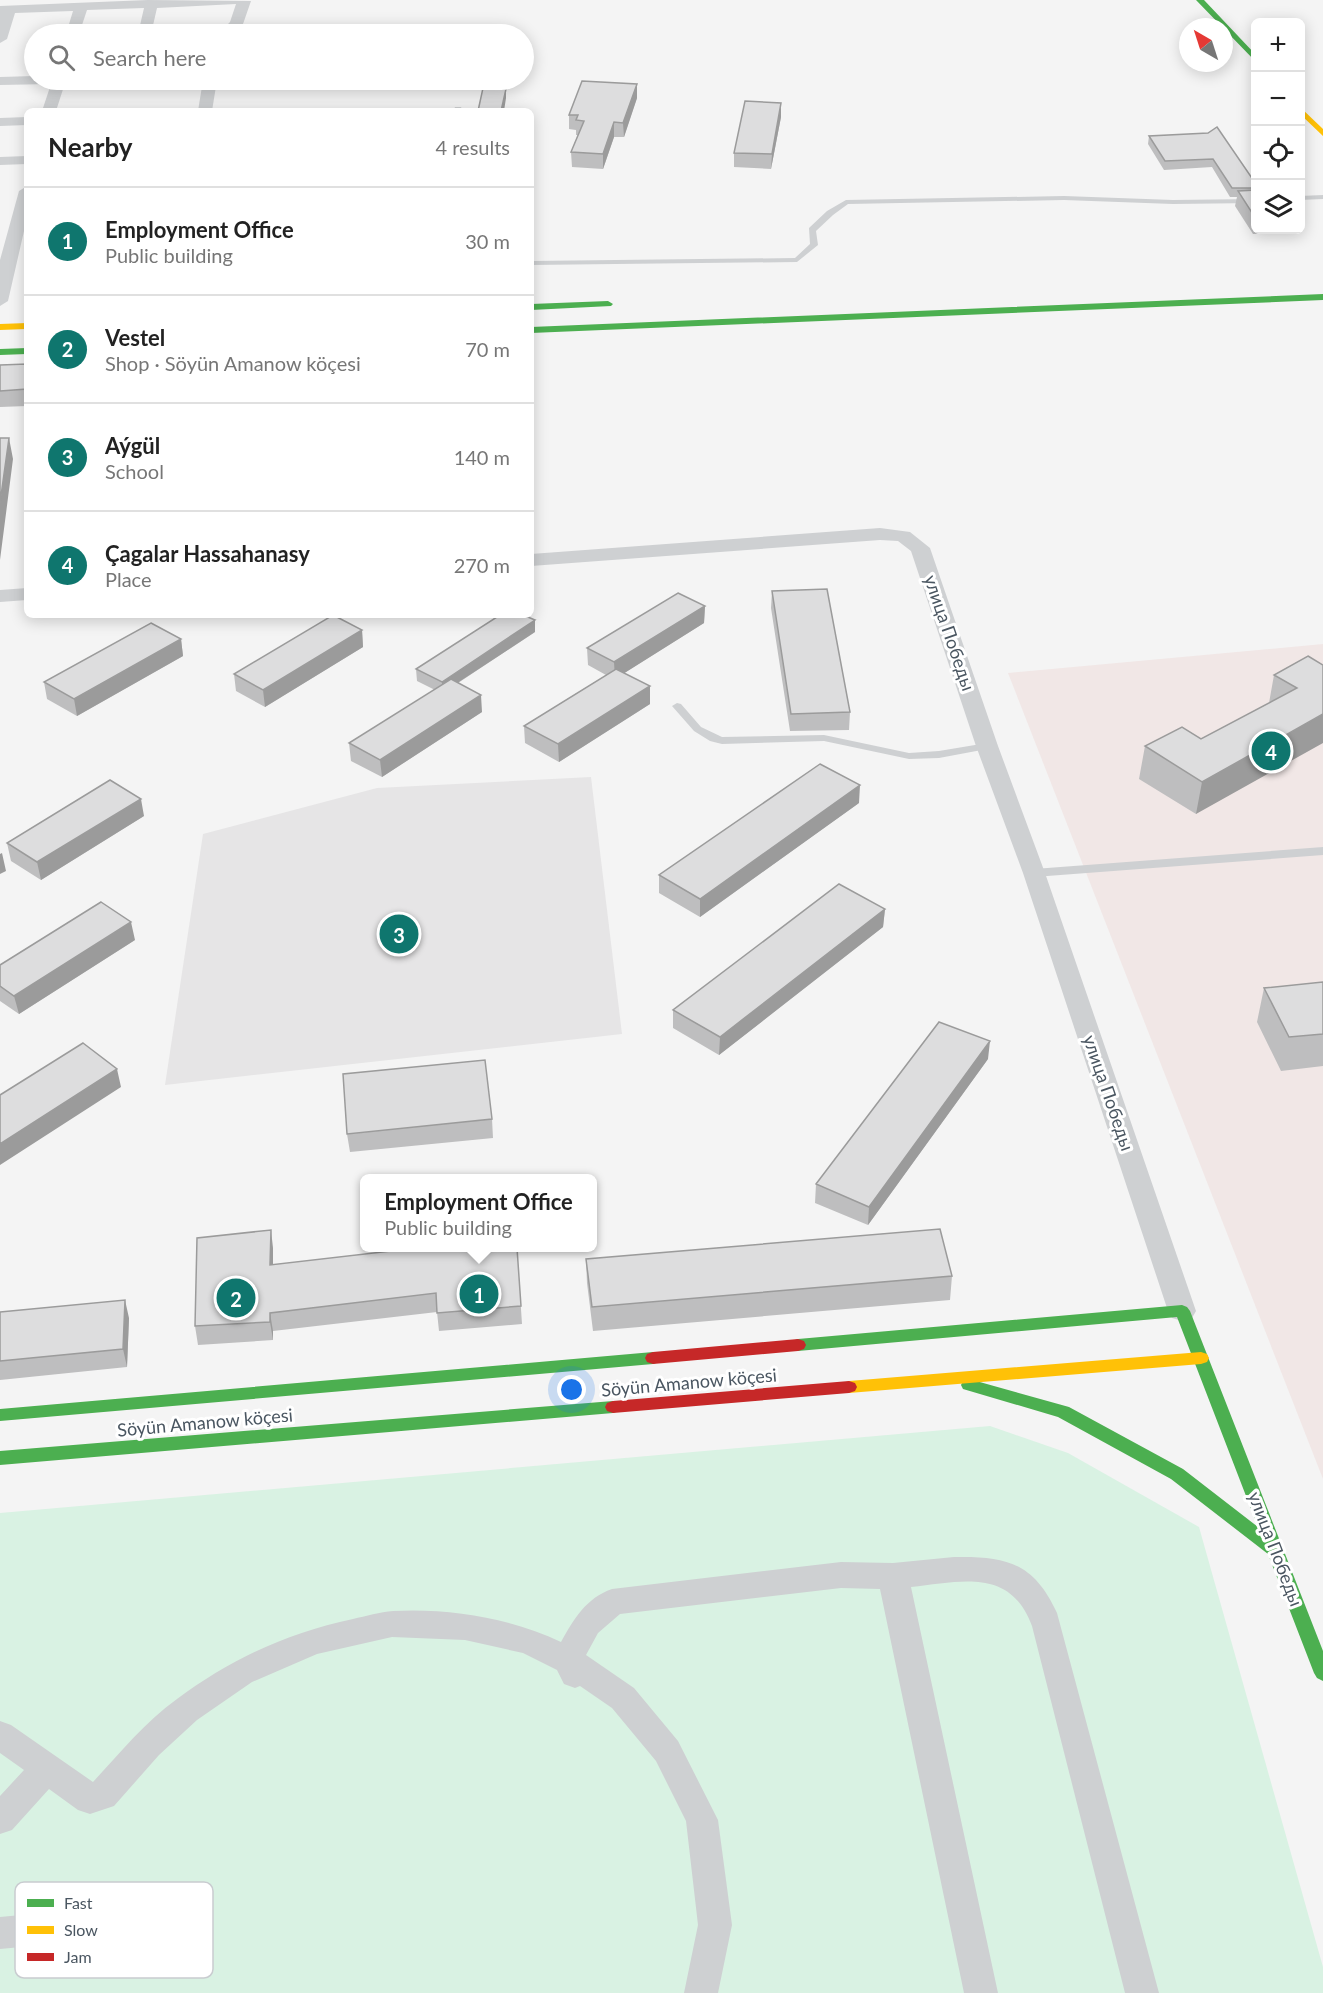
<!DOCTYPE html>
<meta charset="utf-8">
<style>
body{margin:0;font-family:Lato,sans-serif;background:#f6f6f6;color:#222}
.controls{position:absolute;right:18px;top:18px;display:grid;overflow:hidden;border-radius:9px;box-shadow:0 3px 15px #0003}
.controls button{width:54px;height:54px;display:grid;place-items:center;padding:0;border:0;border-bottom:2px solid #e0e0e0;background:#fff;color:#222;font:30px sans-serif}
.compass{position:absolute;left:1179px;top:18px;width:54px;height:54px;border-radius:50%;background:#fff;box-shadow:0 3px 15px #0003;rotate:321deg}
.you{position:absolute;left:572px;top:1390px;width:21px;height:21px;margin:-15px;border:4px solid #fff;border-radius:50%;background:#1a73e8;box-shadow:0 0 0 9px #1a73e833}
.badge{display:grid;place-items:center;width:39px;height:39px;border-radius:50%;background:#0f766e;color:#fff;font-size:20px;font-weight:700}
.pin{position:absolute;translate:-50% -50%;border:3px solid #fff;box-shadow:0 2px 6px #0006}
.popup{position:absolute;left:360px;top:1174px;width:237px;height:78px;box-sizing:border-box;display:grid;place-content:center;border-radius:9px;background:#fff;filter:drop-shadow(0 2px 4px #0005);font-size:20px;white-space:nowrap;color:#767676}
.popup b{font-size:22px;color:#222}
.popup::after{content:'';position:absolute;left:50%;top:100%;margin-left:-12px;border:12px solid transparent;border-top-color:#fff}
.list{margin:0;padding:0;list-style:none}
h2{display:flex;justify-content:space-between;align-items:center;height:78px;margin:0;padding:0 24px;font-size:26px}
h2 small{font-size:20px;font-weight:400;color:#767676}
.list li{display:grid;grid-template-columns:39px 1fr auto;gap:18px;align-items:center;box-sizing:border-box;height:108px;padding:0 24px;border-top:2px solid #e0e0e0}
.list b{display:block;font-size:22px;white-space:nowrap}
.list p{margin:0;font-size:20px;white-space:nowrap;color:#767676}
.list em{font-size:20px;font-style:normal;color:#767676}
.icon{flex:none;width:33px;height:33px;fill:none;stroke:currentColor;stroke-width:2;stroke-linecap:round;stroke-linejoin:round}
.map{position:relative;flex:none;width:1323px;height:1993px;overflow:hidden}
.search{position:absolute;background:#fff;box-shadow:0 3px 15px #0003;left:24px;top:24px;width:510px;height:66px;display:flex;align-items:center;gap:15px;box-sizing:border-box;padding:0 21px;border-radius:33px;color:#767676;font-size:22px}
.panel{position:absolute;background:#fff;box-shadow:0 3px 15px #0003;left:24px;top:108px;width:510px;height:510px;border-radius:9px}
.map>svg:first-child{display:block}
</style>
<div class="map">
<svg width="1323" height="1993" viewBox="0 0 1323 1993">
<rect width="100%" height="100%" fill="#f4f4f4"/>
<!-- education -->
<path fill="#e6e5e6" d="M591 777 622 1034 165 1085 203 834 377 788Z"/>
<!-- medical -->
<path fill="#f1e7e6" d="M1323 644V1479L1008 673Z"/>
<!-- green -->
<path fill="#d9f2e3" d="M990 1426 1068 1453 1199 1527 1323 1967V1993H0V1513Z"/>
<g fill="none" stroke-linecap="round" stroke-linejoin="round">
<!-- lane -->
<path fill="#ced0d2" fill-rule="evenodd" d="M455 107H461L462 109 461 111H453Z
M1323 195V199L1300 200V196Z
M1064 196 1173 200 1256 199V203L1173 204 1064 200 848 204 833 215 816 231 818 245 797 262 531 265V261L795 258 810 244 809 228 827 211 846 200Z
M677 703 681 704 701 727 722 737 824 735 909 753 939 751 987 743 992 746 987 749 939 758 909 759 824 741 722 744 710 741 694 731 672 706Z
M1323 847V855L1034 877 1028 873 1034 869Z"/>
<!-- street -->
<path fill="#ced0d2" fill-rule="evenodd" d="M148 0 251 1 243 24 232 34H218L230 22 236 4 157 8 151 34H138L144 8 87 10 79 34H66L73 11 15 13 7 39 0 43V6Z
M34 76V80H66L56 111H42L51 84 0 85V77Z
M203 80H217L212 111H198Z
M27 117V125L0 126V118Z
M27 156V164L0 165V157Z
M27 186V218L8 301 0 306V260L19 191Z
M880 528 910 532 930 548 998 746 1045 873 1196 1311 1192 1318 1182 1321 1172 1318 1168 1311 1023 873 976 746 911 551 898 541 880 540 531 566V554Z
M27 588V600L0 602V590Z
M954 1557C1007 1556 1034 1563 1057 1613L1159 1993H1125L1032 1626C1010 1567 961 1582 911 1587L998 1993H964L880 1589 841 1588 620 1614 598 1633 586 1655 634 1688 678 1741 718 1820 732 1925 718 1993H684L698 1925 686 1821 656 1761 612 1708 580 1686 575 1688 564 1684 557 1670 523 1653 465 1640 392 1637 317 1654 252 1682 197 1720 159 1755 114 1806 90 1814 78 1810 49 1789 12 1830 0 1834V1796L24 1770 0 1753V1721L11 1725 93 1782C119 1754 145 1722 177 1699 231 1659 287 1633 353 1619 366 1616 380 1612 393 1611 450 1608 510 1618 561 1642 574 1619 586 1598 612 1589L841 1562 893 1563Z
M53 1912 65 1916 70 1928 65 1940 53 1944 0 1949V1917Z"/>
<!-- fast -->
<path fill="#4caf50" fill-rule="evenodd" d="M1196 0H1204L1256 55V62Z
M1323 294V300L531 333V327Z
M608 301 613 304 611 306 531 310V304Z
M27 348V354L0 355V349Z
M1182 1305 1187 1307 1190 1311 1323 1651V1681L1317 1678 1314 1673 1268 1554 1171 1479 1058 1417 963 1389 961 1385 963 1381 969 1379 1069 1407 1183 1469 1258 1527 1177 1317 798 1351 792 1349 790 1345 792 1341 798 1339Z
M653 1352 659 1354 661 1358 659 1362 653 1364 0 1421V1409Z
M613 1401 619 1403 621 1407 619 1411 613 1413 0 1465V1451Z"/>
<!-- slow -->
<path fill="#ffc107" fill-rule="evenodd" d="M1300 107 1323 129V136L1300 114Z
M27 323V329L0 330V324Z
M1201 1352 1207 1354 1209 1358 1207 1362 1201 1364 849 1393 843 1391 841 1387 843 1383 849 1381Z"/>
<!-- jam -->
<path fill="#c62828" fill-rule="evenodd" d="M798 1339 804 1341 806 1345 804 1349 798 1351 653 1364 647 1362 645 1358 647 1354 653 1352Z
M849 1381 855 1383 857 1387 855 1391 849 1393 613 1413 607 1411 605 1407 607 1403 613 1401Z"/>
</g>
<!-- wall -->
<path fill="#bebebf" d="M637 98 624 137H614L603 169 572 167 571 152 578 135H576V130L569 129V115Z
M781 103V117L771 169 734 167V153Z
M1208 133 1256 184V230H1285V233L1253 234 1235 206 1237 197H1230L1212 167 1164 170 1148 144 1149 136Z
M27 364V406L0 407V365Z
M772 591 850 712 849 730 790 731 771 608Z
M705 606 704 623 624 673 650 704 559 762 525 743 524 726 606 675 588 665 587 648Z
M362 630 363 647 265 707 236 691 234 674Z
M535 632 458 683 482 712 382 777 351 761 349 743 435 690 417 681 416 669Z
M181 639 183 656 77 716 47 699 44 682Z
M1323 665 1196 814 1139 779 1145 746 1201 739 1269 703 1274 675Z
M859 803 700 917 659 893V875Z
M144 816 41 880 11 861 7 843Z
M885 909 883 927 719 1055 673 1028V1010Z
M135 940 19 1014 0 1001V965Z
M1323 982V1066L1281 1071 1257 1022 1264 988Z
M988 1059 868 1225 815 1203 816 1184Z
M492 1119 493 1138 350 1152 347 1134Z
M273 1248V1265L517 1248 522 1324 439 1331 437 1312 273 1331V1340L198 1345 195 1326Z
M586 1259 952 1276 950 1300 593 1331 587 1283Z
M0 1312 129 1318 127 1367 0 1380Z"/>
<!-- shaded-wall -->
<path fill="#9b9b9b" d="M637 84V98L624 137 623 123Z
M506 89V98L504 111H501Z
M781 103V117L771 169 772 154Z
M614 122V137L603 169V154Z
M9 438 13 459 0 560V503Z
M705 606 704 623 615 679 614 662Z
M535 620V632L442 693V682Z
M362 630 363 647 265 707 263 690Z
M181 639 183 656 77 716 74 699Z
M650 686V704L559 762 558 744Z
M481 695 482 712 382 777 380 760Z
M1323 714V743L1196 814 1202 782Z
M860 785 859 803 700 917V899Z
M141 799 144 816 41 880 37 862Z
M2 853 6 871 0 874V854Z
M885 909 883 927 719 1055 720 1037Z
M131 922 135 940 19 1014 14 996Z
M990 1041 988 1059 868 1225 869 1207Z
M117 1069 121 1087 0 1165V1144Z
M271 1230 273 1248V1284L270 1265Z
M125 1300 129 1318 127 1367 123 1349Z
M270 1313 273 1331V1340L270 1322Z"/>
<!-- building -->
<path fill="#ddddde" stroke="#9b9b9b" stroke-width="1.5" d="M582 81 637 84 623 123 614 122 603 154 571 152 584 121 576 120 578 115H569Z
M483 88 506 89 501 111H478Z
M745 101 781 103 772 154 734 153Z
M387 109H427L426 111H387Z
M1217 127 1256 184V188H1232L1213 159 1165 161 1149 136 1208 133Z
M1256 190V219L1238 191Z
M27 364V389L0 391V365Z
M0 438H9L0 503Z
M827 589 850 712 791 714 772 591Z
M678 593 705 606 614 662 587 648Z
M333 615 362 630 263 690 234 674Z
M500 615H523L535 620 442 682 416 669Z
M151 623 181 639 74 699 44 682Z
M1308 656 1323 665V714L1202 782 1145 746 1182 727 1201 739 1297 688 1274 675Z
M616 669 650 686 558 744 524 726Z
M451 679 481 695 380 760 349 743Z
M820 764 860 785 700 899 659 875Z
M110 780 141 799 37 862 7 843Z
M839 884 885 909 720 1037 673 1010Z
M101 902 131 922 14 996 0 986V965Z
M1323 982V1034L1289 1037 1264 988Z
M939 1022 990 1041 869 1207 816 1184Z
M83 1043 117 1069 0 1144V1095Z
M485 1060 492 1119 347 1134 343 1074Z
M940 1229 952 1276 592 1307 586 1259Z
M271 1230 270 1265 417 1248H517L521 1306 437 1313 436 1293 270 1313V1322L195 1326 197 1238Z
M125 1300 123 1349 0 1361V1312Z"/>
<g text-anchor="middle" stroke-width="6" stroke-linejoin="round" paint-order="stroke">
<!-- street labels -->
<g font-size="18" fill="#4a5661" stroke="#fff">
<text transform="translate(949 633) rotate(71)" y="6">улица Победы</text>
<text transform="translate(1108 1093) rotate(71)" y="6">улица Победы</text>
<text transform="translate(689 1383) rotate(-5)" y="6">Söyün Amanow köçesi</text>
<text transform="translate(205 1423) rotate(-5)" y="6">Söyün Amanow köçesi</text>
<text transform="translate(1275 1549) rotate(69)" y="6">улица Победы</text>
</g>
</g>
<!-- legend -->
<rect x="15" y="1882" width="198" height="96" rx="9" fill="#fff" stroke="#c9ccd0" stroke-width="1.5"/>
<rect x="27" y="1899" width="27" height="8" fill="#4caf50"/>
<rect x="27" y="1926" width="27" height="8" fill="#ffc107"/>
<rect x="27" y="1953" width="27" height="8" fill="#c62828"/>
<g font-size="16" fill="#4a5661">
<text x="64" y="1909">Fast</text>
<text x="64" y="1936">Slow</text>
<text x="64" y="1963">Jam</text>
</g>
</svg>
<div class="controls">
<button>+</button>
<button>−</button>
<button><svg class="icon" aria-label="locate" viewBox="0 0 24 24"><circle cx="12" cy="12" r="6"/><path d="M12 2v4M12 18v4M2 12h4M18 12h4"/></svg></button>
<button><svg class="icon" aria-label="layers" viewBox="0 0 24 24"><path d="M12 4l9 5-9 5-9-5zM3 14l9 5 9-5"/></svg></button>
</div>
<svg class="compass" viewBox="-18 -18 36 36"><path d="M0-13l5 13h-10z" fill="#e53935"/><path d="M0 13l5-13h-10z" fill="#767676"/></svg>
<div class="you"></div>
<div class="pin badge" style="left:479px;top:1294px">1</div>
<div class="popup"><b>Employment Office</b>Public building</div>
<div class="pin badge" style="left:236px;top:1298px">2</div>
<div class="pin badge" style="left:399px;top:934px">3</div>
<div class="pin badge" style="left:1271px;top:751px">4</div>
<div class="search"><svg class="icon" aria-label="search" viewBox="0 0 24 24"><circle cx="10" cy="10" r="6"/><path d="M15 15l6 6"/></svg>Search here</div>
<section class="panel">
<h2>Nearby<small>4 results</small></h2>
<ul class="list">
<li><span class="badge">1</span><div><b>Employment Office</b><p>Public building</p></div><em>30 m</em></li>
<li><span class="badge">2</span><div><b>Vestel</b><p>Shop · Söyün Amanow köçesi</p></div><em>70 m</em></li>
<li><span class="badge">3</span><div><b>Aýgül</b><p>School</p></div><em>140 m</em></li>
<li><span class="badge">4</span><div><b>Çagalar Hassahanasy</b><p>Place</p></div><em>270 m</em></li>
</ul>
</section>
</div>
